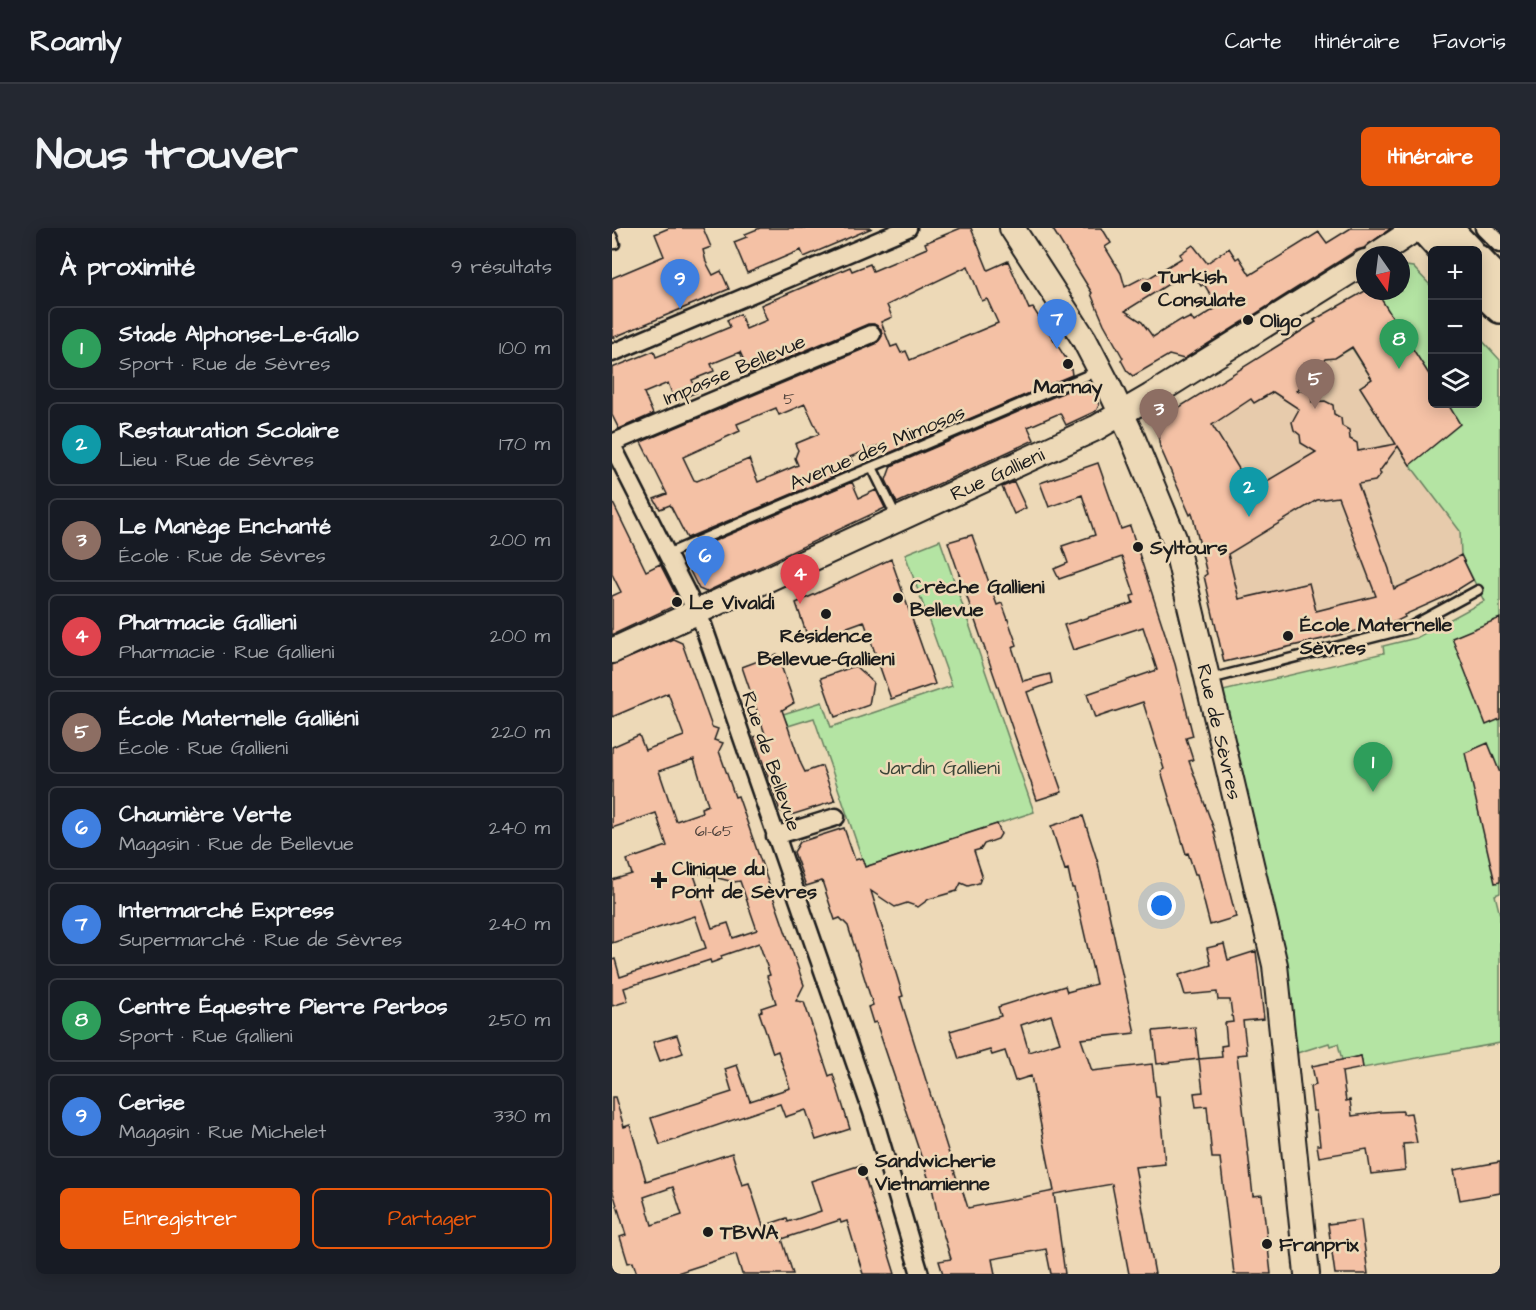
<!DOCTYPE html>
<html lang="fr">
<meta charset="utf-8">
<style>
body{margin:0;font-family:"Architects Daughter",sans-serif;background:#242831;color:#f1f3f6}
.controls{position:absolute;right:18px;top:18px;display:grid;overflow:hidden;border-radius:9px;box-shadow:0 3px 15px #0003}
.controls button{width:54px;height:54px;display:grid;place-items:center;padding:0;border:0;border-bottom:2px solid #363941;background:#171b24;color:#f1f3f6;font:30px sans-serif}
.compass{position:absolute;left:744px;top:18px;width:54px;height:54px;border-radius:50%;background:#171b24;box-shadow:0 3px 15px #0003;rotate:166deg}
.you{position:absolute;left:550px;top:678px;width:21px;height:21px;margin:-15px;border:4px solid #fff;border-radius:50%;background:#1a73e8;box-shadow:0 0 0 9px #1a73e833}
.badge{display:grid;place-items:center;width:39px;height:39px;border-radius:50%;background:#ea580c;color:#fff;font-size:20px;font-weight:700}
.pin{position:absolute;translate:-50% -50px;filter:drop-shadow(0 2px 3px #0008)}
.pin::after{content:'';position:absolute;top:32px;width:21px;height:18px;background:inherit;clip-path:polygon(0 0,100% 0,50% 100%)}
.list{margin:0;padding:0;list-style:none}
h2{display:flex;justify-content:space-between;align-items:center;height:78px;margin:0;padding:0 24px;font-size:26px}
h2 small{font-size:20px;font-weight:400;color:#9ea1a6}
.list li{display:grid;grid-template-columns:39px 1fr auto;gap:18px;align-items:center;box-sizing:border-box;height:84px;margin:0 12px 12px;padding:0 12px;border:2px solid #363941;border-radius:9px}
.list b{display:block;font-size:22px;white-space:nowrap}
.list p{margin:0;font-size:20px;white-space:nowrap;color:#9ea1a6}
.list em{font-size:20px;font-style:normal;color:#9ea1a6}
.actions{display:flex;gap:12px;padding:18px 24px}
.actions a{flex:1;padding:14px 0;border:2px solid #ea580c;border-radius:9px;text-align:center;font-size:21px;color:#ea580c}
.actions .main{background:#ea580c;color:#fff}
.icon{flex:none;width:33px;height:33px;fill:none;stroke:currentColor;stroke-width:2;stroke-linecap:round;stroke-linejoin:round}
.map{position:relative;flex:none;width:888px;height:1046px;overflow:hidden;border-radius:9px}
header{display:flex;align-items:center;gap:36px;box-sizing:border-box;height:84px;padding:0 30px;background:#171b24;border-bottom:2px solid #363941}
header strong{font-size:28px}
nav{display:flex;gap:33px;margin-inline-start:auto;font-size:21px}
.intro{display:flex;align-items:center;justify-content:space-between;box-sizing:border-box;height:144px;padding:0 36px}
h1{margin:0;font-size:42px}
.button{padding:15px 27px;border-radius:9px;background:#ea580c;color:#fff;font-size:21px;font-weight:700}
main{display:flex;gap:36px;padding:0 36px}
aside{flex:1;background:#171b24;border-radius:9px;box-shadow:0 3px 15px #0003}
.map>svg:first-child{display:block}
</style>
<header>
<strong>Roamly</strong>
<nav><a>Carte</a><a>Itinéraire</a><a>Favoris</a></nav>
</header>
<div class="intro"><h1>Nous trouver</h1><a class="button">Itinéraire</a></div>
<main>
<aside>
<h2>À proximité<small>9 résultats</small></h2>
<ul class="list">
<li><span class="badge" style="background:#2e9e5b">1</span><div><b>Stade Alphonse-Le-Gallo</b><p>Sport · Rue de Sèvres</p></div><em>100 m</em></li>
<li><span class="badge" style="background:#0f9aa8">2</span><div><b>Restauration Scolaire</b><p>Lieu · Rue de Sèvres</p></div><em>170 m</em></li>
<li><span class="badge" style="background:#8d6e63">3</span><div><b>Le Manège Enchanté</b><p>École · Rue de Sèvres</p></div><em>200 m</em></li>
<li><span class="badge" style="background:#e0444e">4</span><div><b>Pharmacie Gallieni</b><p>Pharmacie · Rue Gallieni</p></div><em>200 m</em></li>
<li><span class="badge" style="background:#8d6e63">5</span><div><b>École Maternelle Galliéni</b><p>École · Rue Gallieni</p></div><em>220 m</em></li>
<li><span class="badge" style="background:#3f7fe0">6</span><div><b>Chaumière Verte</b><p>Magasin · Rue de Bellevue</p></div><em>240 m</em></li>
<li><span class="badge" style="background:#3f7fe0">7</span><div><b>Intermarché Express</b><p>Supermarché · Rue de Sèvres</p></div><em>240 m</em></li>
<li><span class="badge" style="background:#2e9e5b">8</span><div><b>Centre Équestre Pierre Perbos</b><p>Sport · Rue Gallieni</p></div><em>250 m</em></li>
<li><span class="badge" style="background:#3f7fe0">9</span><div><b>Cerise</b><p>Magasin · Rue Michelet</p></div><em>330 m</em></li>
</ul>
<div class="actions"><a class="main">Enregistrer</a><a>Partager</a></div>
</aside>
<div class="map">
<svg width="888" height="1046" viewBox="0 0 888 1046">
<rect width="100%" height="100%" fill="#edd9b7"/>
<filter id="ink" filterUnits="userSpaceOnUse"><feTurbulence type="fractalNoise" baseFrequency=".0167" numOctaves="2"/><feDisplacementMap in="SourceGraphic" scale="12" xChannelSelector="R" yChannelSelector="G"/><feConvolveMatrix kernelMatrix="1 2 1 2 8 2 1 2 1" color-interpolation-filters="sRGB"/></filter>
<g filter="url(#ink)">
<!-- built -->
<path fill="#e7cbac" d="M695 99 726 128 740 119 760 151 748 159 798 237 848 303 849 327 861 352 837 367 793 387V389L783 394 612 434 592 348V333L631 317 692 281 669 245 640 262 608 211 573 205 623 181 636 166 623 144Z"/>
<!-- green -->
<path fill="#b4e4a3" stroke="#688060" stroke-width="1.5" d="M794 38 801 39 820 59V176H866V108L888 132V665L883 667 888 687V815L751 840 749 828 730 832 726 816 718 818 717 815 685 825 672 721 611 463 772 425 771 418 804 410 872 373 849 327 848 303 798 237 748 159 760 151 740 120 726 128 702 92 715 85 718 90 753 63H789V41Z
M328 312 422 584 253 639 202 490 176 498 171 486 210 474 219 499 340 458 293 326Z"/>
<!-- building -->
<path fill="#f4c1a5" stroke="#1c1c1c" stroke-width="1.5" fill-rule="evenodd" d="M57 0H91L99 19 91 22 94 34 101 47 109 43 117 61 0 110V50L52 28 43 6Z
M148 0H260L192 29 189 22 135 45 122 14 135 9 133 6Z
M349 0H359L376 42 396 33 417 81 421 80 455 132 459 140 460 147 275 226 271 216 238 229 241 235 235 238V243L75 310 58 277 48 281 42 271 55 266 29 214 264 116 270 108 269 101 262 96H256L138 146 128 124 99 136 102 143 80 152 85 164 63 173 56 155 32 165 41 186 7 201 0 187V140L42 123 44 129 87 112 118 99 115 92 128 86 134 101 155 92 149 77 238 39 240 43 258 36 261 43 315 20 313 15ZM356 38 370 73 375 71 386 95 298 132 294 123 289 125 285 117 279 119 269 94 280 89 275 77ZM193 176 207 206 183 216 186 222 183 230 186 237 146 254 137 231 85 253 82 252 71 229 128 203 125 196 164 180 167 187Z
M440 0H490L499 15 493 19 509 45 513 59 532 49 537 50 570 30 568 26 581 17 595 35 617 20 624 31 627 29 638 47 707 4 715 15 739 0H779L752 20 745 22 572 131 557 127 521 148 515 143 509 132 511 130 492 96 479 66 480 65ZM579 42 589 58 592 56 606 79 582 94 579 89 571 93 570 91 541 109 530 94 513 83Z
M753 63H764L820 151V176H836L848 196 798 237 786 218 767 244 769 246 763 253 746 256 777 341 782 361 817 345 849 327 861 352 837 367 792 387 793 389 783 394 612 434 592 348 595 346 580 285 578 287 548 219 546 207 547 197 545 193 704 94 702 92ZM740 119 760 151 748 159 784 216 746 223 745 215 738 211 737 202 730 198 729 190 722 186 721 177 713 173 700 174 699 162 685 163 701 139 709 138 713 131 723 130ZM661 164 687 181 680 194 682 202 688 207 689 215 704 224 640 262 600 197 639 171 642 175ZM726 269 764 368 704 383 697 355 627 371 616 326 705 272Z
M474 155 478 157 487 177 484 183 454 197 448 185 416 199 422 212 285 275 274 252 279 238Z
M486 235 509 301 518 298 563 436 581 508 574 510 581 532 577 533 603 604H602L624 689 598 697 585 646H583L576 625 574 626 549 543 552 541 531 474 483 490 475 466 545 442 531 399 461 422 452 397 521 375 519 368 523 367 510 329 447 351 442 341 456 335 450 318 483 307 470 267 437 279 428 255Z
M240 254 247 270 264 262 273 280 94 364 87 361 72 331V326Z
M402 254 414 280 402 286 390 259Z
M0 273 34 343 48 336 66 371 64 377 0 407V368L9 364 0 346Z
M360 307 385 377 390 375 405 417 400 419 411 453 438 446 440 455 415 464 450 564 425 572 336 314Z
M279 331 323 456 279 471 252 393 197 413 184 375Z
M888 390V491L874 497 840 410Z
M61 411 70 415 100 499 106 501 102 512 111 515 107 523 123 569 126 568 192 757 184 773 192 774 217 848 221 846 238 901 204 912 194 882 173 889 168 876 48 917 39 890 120 864 113 841 125 837 138 873 178 860 166 823 161 825 147 784 150 783 149 780 164 775 155 748 158 747 147 715 109 728 110 731 99 735 98 732 12 760 16 773 0 778V732L3 731 8 749 94 720 83 688 0 715V652L20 646 15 632 55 618 44 585 0 600V519L27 507 33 522 72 508 56 465 0 489V437ZM82 531 96 577 89 580 90 584 64 593 47 543ZM81 644 122 654 128 653 145 702 121 710 116 695 100 700Z
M165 426 182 475 170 482 189 536 193 544 210 538 223 573 179 587 168 583 142 509 153 506 130 439Z
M243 438 261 454 257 477 223 489 209 450Z
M876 515 888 545V654L883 655 853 525Z
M471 588 486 635 523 805 469 811 480 843 540 836 544 869H547L553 936 523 939 543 1046H517L500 956 442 966 453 1046H439L434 1021 380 1031 383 1046H331L327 1033 339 1031 326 989 321 964 264 794 261 795 256 779 261 777 236 698 228 690 223 692 210 653 194 658 182 624 188 614 232 600 243 632 250 630 253 639 385 596 389 606 386 611 372 616 369 621 362 623 370 647 367 655 356 658 349 655 345 663 317 671 306 679 295 675 283 679 259 663 291 768 288 769 347 958H349L356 980 442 963 419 848 403 853 393 823 380 827 378 822 347 831 338 803 389 788 386 779 453 758 455 764 484 756 462 660H460L456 641 453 642 439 598ZM439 787 448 814 417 824 409 797Z
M612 716 616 732 644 723 652 791 631 793 635 826 625 827 641 968 650 967 659 1046H622L608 930H600L595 878 584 879 582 865 591 864 587 831 610 829 609 818 615 817 613 795 621 794 618 772H606L605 764 573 767 567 747 599 737 595 720Z
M583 799 587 831 545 836 541 803Z
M65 807 71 825 48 833 41 814Z
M749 828 751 840 730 844 734 873 738 872 740 888 769 884 791 883V886L799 885 805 915 791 916 793 942 759 946 755 921 707 929 705 917H708L704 883H701L698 859 704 857 700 838Z
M0 869H3L12 899 18 897 34 953 120 925 130 957 137 955 151 998 175 990 176 994 209 983 199 953 249 937 283 1046H251L235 993 229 995 228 992 170 1011 181 1046H130L124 1026 62 1046H25L21 1034 16 1035 8 1009 14 1007 0 961ZM61 959 70 987 40 997 32 969Z
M888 934V965L848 972 842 942Z
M749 992 756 1046H723L716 996Z"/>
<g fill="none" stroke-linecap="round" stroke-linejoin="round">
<defs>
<path id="lane" d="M0 8 3 16
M260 239 285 290
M55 326 488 142
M598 451 794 401 866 362"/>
<path id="street" d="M872 0 888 16
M0 125 296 0
M0 215 260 106
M0 217 91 397 260 884 308 1046
M163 608 224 589"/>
<g id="secondary">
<path id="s1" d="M400 0 472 111 496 157 519 206 562 310 663 737 695 1046"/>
<path d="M764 27 805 0"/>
<path id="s2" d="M0 423 484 200 539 168 753 34"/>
</g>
<path id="primary" d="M810 0 830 22
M836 0 857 22
M866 31 888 54
M866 60 888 81"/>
</defs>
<!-- lane casing -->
<use href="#lane" stroke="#1c1c1c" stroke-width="13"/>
<!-- street casing -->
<use href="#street" stroke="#1c1c1c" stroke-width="21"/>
<!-- secondary casing -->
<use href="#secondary" stroke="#1c1c1c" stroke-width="28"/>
<!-- primary casing -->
<use href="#primary" stroke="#1c1c1c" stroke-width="32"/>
<!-- lane -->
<use href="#lane" stroke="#edd9b7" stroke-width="8"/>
<!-- street -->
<use href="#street" stroke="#edd9b7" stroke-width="16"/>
<!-- secondary -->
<use href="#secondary" stroke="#edd9b7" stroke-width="24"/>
<!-- primary -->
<use href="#primary" stroke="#edd9b7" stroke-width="27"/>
</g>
</g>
<!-- markers -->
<g fill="#1c1c1c" stroke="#edd9b7" stroke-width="2">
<circle cx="534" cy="59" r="6"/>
<circle cx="636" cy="92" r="6"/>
<circle cx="456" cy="136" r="6"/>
<circle cx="526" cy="319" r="6"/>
<circle cx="286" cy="370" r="6"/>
<circle cx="65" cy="374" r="6"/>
<circle cx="214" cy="386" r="6"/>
<circle cx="676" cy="408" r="6"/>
<path d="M44 643h6v6h6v6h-6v6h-6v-6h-6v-6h6z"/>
<circle cx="251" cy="943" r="6"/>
<circle cx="96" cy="1004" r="6"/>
<circle cx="655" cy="1016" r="6"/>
</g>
<g text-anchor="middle" stroke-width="5" stroke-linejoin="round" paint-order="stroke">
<!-- number labels -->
<g font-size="16" fill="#52453e">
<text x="177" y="176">5</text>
<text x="102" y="608">61-65</text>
</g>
<!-- poi labels -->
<g font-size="20" font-weight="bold" fill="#1c1c1c" stroke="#edd9b7" text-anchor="start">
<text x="546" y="55">Turkish<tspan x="546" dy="23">Consulate</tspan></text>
<text x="648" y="99">Oligo</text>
<text x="456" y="165" text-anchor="middle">Marnay</text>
<text x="538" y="326">Syltours</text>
<text x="298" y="365">Crèche Gallieni<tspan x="298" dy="23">Bellevue</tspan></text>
<text x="77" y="381">Le Vivaldi</text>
<text x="688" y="403">École Maternelle<tspan x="688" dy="23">Sèvres</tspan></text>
<text x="214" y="414" text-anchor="middle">Résidence<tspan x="214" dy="23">Bellevue-Gallieni</tspan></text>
<text x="60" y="647">Clinique du<tspan x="60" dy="23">Pont de Sèvres</tspan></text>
<text x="263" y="939">Sandwicherie<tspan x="263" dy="23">Vietnamienne</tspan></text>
<text x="108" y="1011">TBWA</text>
<text x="667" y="1023">Franprix</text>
</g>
<!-- street labels -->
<g font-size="20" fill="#1c1c1c" stroke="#edd9b7">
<text transform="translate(122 141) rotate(-23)" y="7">Impasse Bellevue</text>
<text transform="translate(265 219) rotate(-23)" y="7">Avenue des Mimosas</text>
<text dy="7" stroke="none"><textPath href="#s2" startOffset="424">Rue Gallieni</textPath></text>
<text dy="7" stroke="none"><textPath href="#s1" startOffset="550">Rue de Sèvres</textPath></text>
<text transform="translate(160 533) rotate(71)" y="7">Rue de Bellevue</text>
</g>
<!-- park labels -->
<g font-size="20" fill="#3a4437" stroke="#edd9b7">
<text x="328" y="546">Jardin Gallieni</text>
</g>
</g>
</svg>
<div class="controls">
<button>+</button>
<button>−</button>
<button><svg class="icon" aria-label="layers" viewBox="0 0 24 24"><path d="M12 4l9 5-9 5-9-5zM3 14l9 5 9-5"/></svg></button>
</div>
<svg class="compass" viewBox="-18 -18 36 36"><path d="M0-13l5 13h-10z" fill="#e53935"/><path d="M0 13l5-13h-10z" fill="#9ea1a6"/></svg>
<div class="you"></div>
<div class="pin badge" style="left:761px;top:564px;background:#2e9e5b">1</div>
<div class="pin badge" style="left:637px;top:289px;background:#0f9aa8">2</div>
<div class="pin badge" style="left:547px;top:211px;background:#8d6e63">3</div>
<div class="pin badge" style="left:188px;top:376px;background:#e0444e">4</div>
<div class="pin badge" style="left:703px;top:181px;background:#8d6e63">5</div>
<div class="pin badge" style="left:93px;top:358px;background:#3f7fe0">6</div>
<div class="pin badge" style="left:445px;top:121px;background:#3f7fe0">7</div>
<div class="pin badge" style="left:787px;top:141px;background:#2e9e5b">8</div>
<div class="pin badge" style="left:68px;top:81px;background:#3f7fe0">9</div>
</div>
</main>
